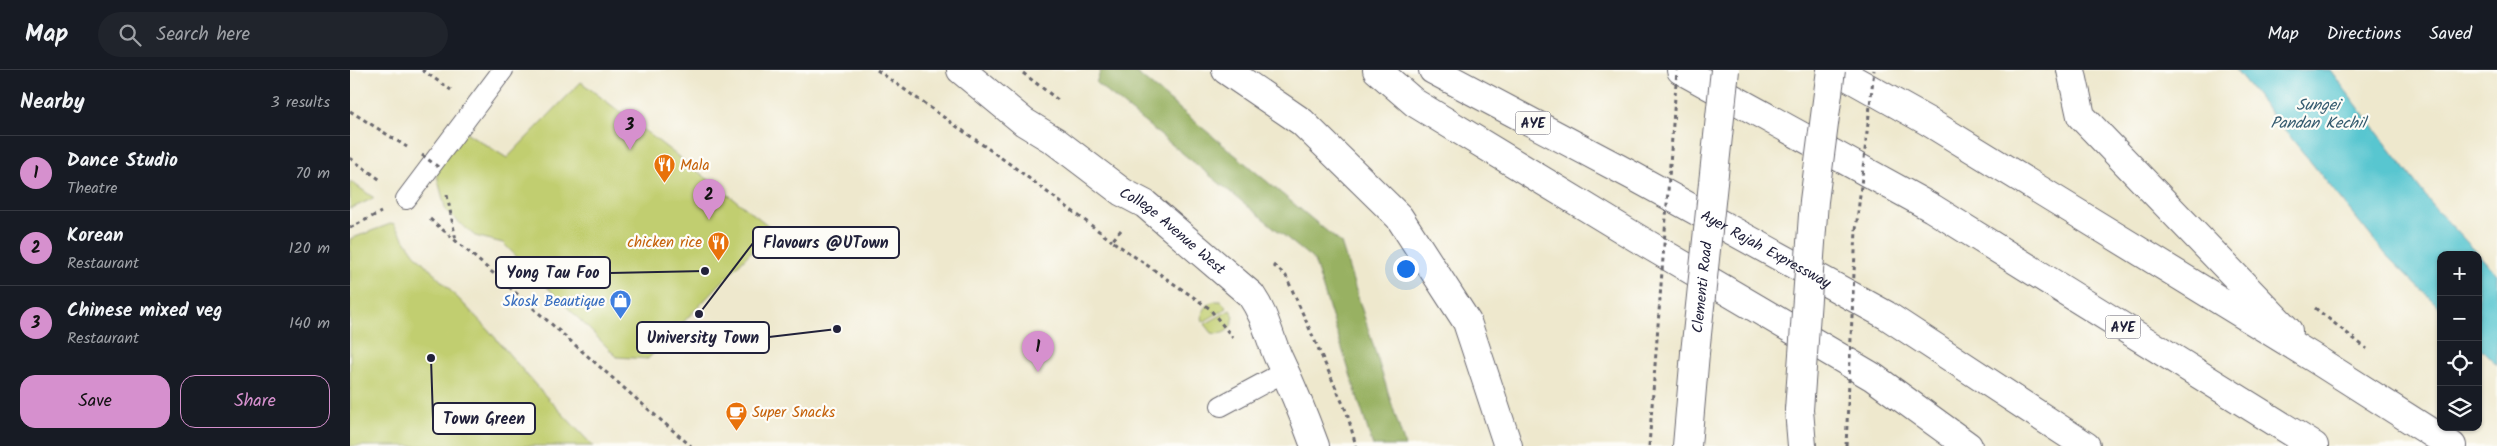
<!DOCTYPE html>
<meta charset="utf-8">
<style>
body{margin:0;font-family:Kalam,sans-serif;background:#20242c;color:#f1f3f6}
.controls{position:absolute;right:15px;bottom:15px;display:grid;overflow:hidden;border-radius:10px;box-shadow:0 1px 4px #0004}
.controls button{width:45px;height:45px;display:grid;place-items:center;padding:0;border:0;border-bottom:1px solid #363941;background:#171b24;color:#f1f3f6;font:25px sans-serif}
.you{position:absolute;left:1055px;top:198px;width:18px;height:18px;margin:-12px;border:4px solid #fff;border-radius:50%;background:#1a73e8;box-shadow:0 0 0 8px #1a73e833}
.badge{display:grid;place-items:center;width:32px;height:32px;border-radius:50%;background:#d690ce;color:#111;font-size:16px;font-weight:700}
.pin{position:absolute;translate:-50% -41px;filter:drop-shadow(0 1px 2px #0008)}
.pin::after{content:'';position:absolute;top:26px;width:18px;height:15px;background:inherit;clip-path:polygon(0 0,100% 0,50% 100%)}
.list{margin:0;padding:0;list-style:none}
h2{display:flex;justify-content:space-between;align-items:center;height:65px;margin:0;padding:0 20px;font-size:21px}
h2 small{font-size:16px;font-weight:400;color:#9ea1a6}
.list li{display:grid;grid-template-columns:32px 1fr auto;gap:15px;align-items:center;box-sizing:border-box;height:75px;padding:0 20px;border-top:1px solid #363941}
.list b{display:block;font-size:19px;white-space:nowrap}
.list p{margin:0;font-size:16px;white-space:nowrap;color:#9ea1a6}
.list em{font-size:16px;font-style:normal;color:#9ea1a6}
.actions{display:flex;gap:10px;padding:15px 20px}
.actions a{flex:1;padding:11px 0;border:1px solid #d690ce;border-radius:15px;text-align:center;font-size:18px;color:#d690ce}
.actions .main{background:#d690ce;color:#111}
.icon{flex:none;width:28px;height:28px;fill:none;stroke:currentColor;stroke-width:2;stroke-linecap:round;stroke-linejoin:round}
.map{position:relative;flex:none;width:2147px;height:376px;overflow:hidden}
header{display:flex;align-items:center;gap:30px;box-sizing:border-box;height:70px;padding:0 25px;background:#171b24;border-bottom:1px solid #363941}
header strong{font-size:24px}
nav{display:flex;gap:28px;margin-inline-start:auto;font-size:18px}
.search{width:350px;height:45px;background:#20242c;display:flex;align-items:center;gap:12px;box-sizing:border-box;padding:0 18px;border-radius:28px;color:#9ea1a6;font-size:19px}
main{display:flex}
aside{flex:1;background:#171b24}
.map>svg:first-child{display:block}
</style>
<header>
<strong>Map</strong>
<div class="search"><svg class="icon" aria-label="search" viewBox="0 0 24 24"><circle cx="10" cy="10" r="6"/><path d="M15 15l6 6"/></svg>Search here</div>
<nav><a>Map</a><a>Directions</a><a>Saved</a></nav>
</header>
<main>
<aside>
<h2>Nearby<small>3 results</small></h2>
<ul class="list">
<li><span class="badge">1</span><div><b>Dance Studio</b><p>Theatre</p></div><em>70 m</em></li>
<li><span class="badge">2</span><div><b>Korean</b><p>Restaurant</p></div><em>120 m</em></li>
<li><span class="badge">3</span><div><b>Chinese mixed veg</b><p>Restaurant</p></div><em>140 m</em></li>
</ul>
<div class="actions"><a class="main">Save</a><a>Share</a></div>
</aside>
<div class="map">
<svg width="2147" height="376" viewBox="0 0 2147 376">
<rect width="100%" height="100%" fill="#fdfcf7"/>
<filter id="ink" filterUnits="userSpaceOnUse"><feTurbulence type="fractalNoise" baseFrequency=".02" numOctaves="2"/><feDisplacementMap in="SourceGraphic" scale="10" xChannelSelector="R" yChannelSelector="G"/><feConvolveMatrix kernelMatrix="1 2 1 2 8 2 1 2 1" color-interpolation-filters="sRGB"/></filter>
<filter id="wash" filterUnits="userSpaceOnUse"><feTurbulence type="fractalNoise" baseFrequency=".0096" numOctaves="4" result="noise"/><feDisplacementMap in="SourceGraphic" scale="20" xChannelSelector="R" yChannelSelector="G"/><feGaussianBlur stdDeviation="1.12" result="paint"/><feColorMatrix in="noise" values="0 0 0 0 0 0 0 0 0 0 0 0 0 0 0 0 0 1.4 0 .05"/><feComposite in="paint" operator="in"/></filter>
<g filter="url(#wash)">
<rect width="100%" height="100%" fill="#eee8cd"/>
<!-- green -->
<path fill="#c1ce70" stroke="#727856" d="M231 12 423 159 298 289 267 287 153 173 125 166 96 141 86 102 71 91 103 54 157 88Z
M0 111 24 128 0 139Z
M43 153 64 183 136 257 188 318 243 376H0V169Z
M865 231H871L877 238 853 252C850 241 855 234 865 231Z
M880 240 884 246C882 259 875 266 862 263L855 254Z"/>
<!-- forest -->
<path fill="#98b162" stroke="#5d6a4e" d="M751 0H783L991 173 1055 376H1023L964 190 746 13Z"/>
<!-- water -->
<path fill="#59c6d0" stroke="#3e7486" d="M1886 0H1980L2084 137 2147 204V295L2128 276V185H2091V239L2037 186Z"/>
</g>
<g filter="url(#ink)">
<g fill="none" stroke-linecap="round" stroke-linejoin="round">
<defs>
<path id="lane" d="M56 129 153 0
M871 336 936 301"/>
<g id="street">
<path id="s1" d="M611 0 674 52 705 71 772 122 795 134 901 225C916 247 918 264 928 287 942 316 954 346 965 376"/>
</g>
<path id="primary" d="M1337 376 1345 283"/>
<g id="highway">
<path d="M876 0 952 52 1049 147 1117 252 1158 376"/>
<path d="M1027 0 1065 33 1287 168 1523 307 1618 376"/>
<path id="s2" d="M1083 0 1283 106 1536 245 1736 376"/>
<path d="M1331 0 1582 138 1964 376"/>
<path d="M1486 0 1579 52 1967 290 2102 376"/>
<path d="M1721 0 1731 46 1938 261"/>
<path d="M1449 340 1452 376"/>
</g>
</defs>
<!-- lane casing -->
<use href="#lane" stroke="#69676e" stroke-width="22"/>
<!-- street casing -->
<use href="#street" stroke="#69676e" stroke-width="30"/>
<!-- primary casing -->
<use href="#primary" stroke="#69676e" stroke-width="30"/>
<!-- highway casing -->
<use href="#highway" stroke="#69676e" stroke-width="30"/>
<!-- path -->
<path stroke="#69676e" stroke-width="3" stroke-dasharray="4 4" stroke-linecap="butt" d="M72 0 101 20
M527 0 664 97 762 171
M673 3 708 30
M0 41 57 77
M0 88 32 111
M97 125 106 170
M80 149C168 223 253 301 341 376
M0 158 31 142
M771 160 762 171 859 238 883 268
M923 195 936 206 997 343 1006 376
M1965 238 2017 279"/>
<!-- lane -->
<use href="#lane" stroke="#fff" stroke-width="20"/>
<!-- street -->
<use href="#street" stroke="#fff" stroke-width="28"/>
<!-- primary -->
<use href="#primary" stroke="#fff" stroke-width="28"/>
<!-- highway -->
<use href="#highway" stroke="#fff" stroke-width="28"/>
<defs>
<g id="primary-bridge">
<path id="s3" d="M1345 283 1375 0"/>
<path d="M1449 340 1464 131 1481 0"/>
</g>
</defs>
<!-- primary-bridge casing -->
<use href="#primary-bridge" stroke="#69676e" stroke-width="30" stroke-linecap="butt"/>
<!-- path-bridge -->
<path stroke="#69676e" stroke-width="3" stroke-dasharray="4 4" stroke-linecap="butt" d="M72 85 91 99
M1299 376 1327 0
M1496 376 1506 160 1524 0"/>
<!-- primary-bridge -->
<use href="#primary-bridge" stroke="#fff" stroke-width="28"/>
</g>
</g>
<!-- icons -->
<defs>
<symbol id="restaurant-pin" viewBox="-11 -11 22 30"><path d="M0 17L-7.5 6A9.5 9.5 0 1 1 7.5 6Z" fill="#e8710a" stroke="#fdfcf7"/><path d="M-5-6h1v4h1v-4h1v4h1v-4h1v5L-1.5 .5V6h-2V.5L-5-1ZM5-6V6H3V1.5H1.5Q1.5-4 5-6Z" fill="#fff"/></symbol>
<symbol id="shop-pin" viewBox="-11 -11 22 30"><path d="M0 17L-7.5 6A9.5 9.5 0 1 1 7.5 6Z" fill="#3f7fe0" stroke="#fdfcf7"/><path d="M-5-2.5h2.3a2.7 3.5 0 0 1 5.4 0H5L5.5 6h-11ZM-1.5-2.5h3a1.5 2.3 0 0 0-3 0Z" fill="#fff"/></symbol>
<symbol id="cafe-pin" viewBox="-11 -11 22 30"><path d="M0 17L-7.5 6A9.5 9.5 0 1 1 7.5 6Z" fill="#e8710a" stroke="#fdfcf7"/><path d="M-5.5-4.5H6V0H3Q3 3.5 0 3.5H-2.5Q-5.5 3.5-5.5 0ZM3-3.2v2h1.7v-2ZM-6 4.5H4V6H-6Z" fill="#fff"/></symbol>
</defs>
<g fill-rule="evenodd">
<use href="#restaurant-pin" x="302" y="82" width="25" height="34"/>
<use href="#restaurant-pin" x="356" y="160" width="25" height="34"/>
<use href="#shop-pin" x="258" y="218" width="25" height="34"/>
<use href="#cafe-pin" x="374" y="330" width="25" height="34"/>
</g>
<g text-anchor="middle" stroke-width="4.5" stroke-linejoin="round" paint-order="stroke">
<!-- shield labels -->
<g fill="#fdfcf7" stroke="#646373" stroke-width="1">
<rect x="1165.5" y="41.5" width="35" height="23" rx="4"/>
<rect x="1755.5" y="245.5" width="35" height="23" rx="4"/>
</g>
<g font-size="14" font-weight="bold" fill="#22223b">
<text x="1183" y="58">AYE</text>
<text x="1773" y="262">AYE</text>
</g>
<!-- food labels -->
<g font-size="15" fill="#c56008" stroke="#fdfcf7" text-anchor="start">
<text x="330" y="100">Mala</text>
<text x="352" y="177" text-anchor="end">chicken rice</text>
<text x="402" y="347">Super Snacks</text>
</g>
<!-- street labels -->
<g font-size="15" fill="#22223b" stroke="#fdfcf7">
<text dy="5" stroke="none"><textPath href="#s1" startOffset="266">College Avenue West</textPath></text>
<text dy="5" stroke="none"><textPath href="#s2" startOffset="378">Ayer Rajah Expressway</textPath></text>
<text dy="5" stroke="none"><textPath href="#s3" startOffset="66">Clementi Road</textPath></text>
</g>
<!-- shop labels -->
<g font-size="15" fill="#366cbe" stroke="#fdfcf7" text-anchor="end">
<text x="255" y="236">Skosk Beautique</text>
</g>
<!-- water labels -->
<g font-size="16" font-style="italic" fill="#355b6f" stroke="#fdfcf7">
<text x="1968" y="40">Sungei<tspan x="1968" dy="18">Pandan Kechil</tspan></text>
</g>
</g>
<!-- callouts -->
<path fill="none" stroke="#22223b" stroke-width="2" d="M349 244L403 173M355 201L260 203M487 259L419 267M81 288L83 349"/>
<g fill="#22223b" stroke="#fdfcf7" stroke-width="2">
<circle cx="349" cy="244" r="5"/>
<circle cx="355" cy="201" r="5"/>
<circle cx="487" cy="259" r="5"/>
<circle cx="81" cy="288" r="5"/>
</g>
<g fill="#fdfcf7" stroke="#22223b" stroke-width="2">
<rect x="403" y="157" width="146" height="31" rx="5"/>
<rect x="146" y="187" width="114" height="31" rx="5"/>
<rect x="287" y="252" width="132" height="31" rx="5"/>
<rect x="83" y="333" width="102" height="31" rx="5"/>
</g>
<g font-size="16" text-anchor="middle" font-weight="bold" fill="#22223b">
<text x="476" y="178">Flavours @UTown</text>
<text x="203" y="208">Yong Tau Foo</text>
<text x="353" y="273">University Town</text>
<text x="134" y="354">Town Green</text>
</g>
</svg>
<div class="controls">
<button>+</button>
<button>−</button>
<button><svg class="icon" aria-label="locate" viewBox="0 0 24 24"><circle cx="12" cy="12" r="6"/><path d="M12 2v4M12 18v4M2 12h4M18 12h4"/></svg></button>
<button><svg class="icon" aria-label="layers" viewBox="0 0 24 24"><path d="M12 4l9 5-9 5-9-5zM3 14l9 5 9-5"/></svg></button>
</div>
<div class="you"></div>
<div class="pin badge" style="left:688px;top:302px">1</div>
<div class="pin badge" style="left:359px;top:150px">2</div>
<div class="pin badge" style="left:280px;top:80px">3</div>
</div>
</main>
